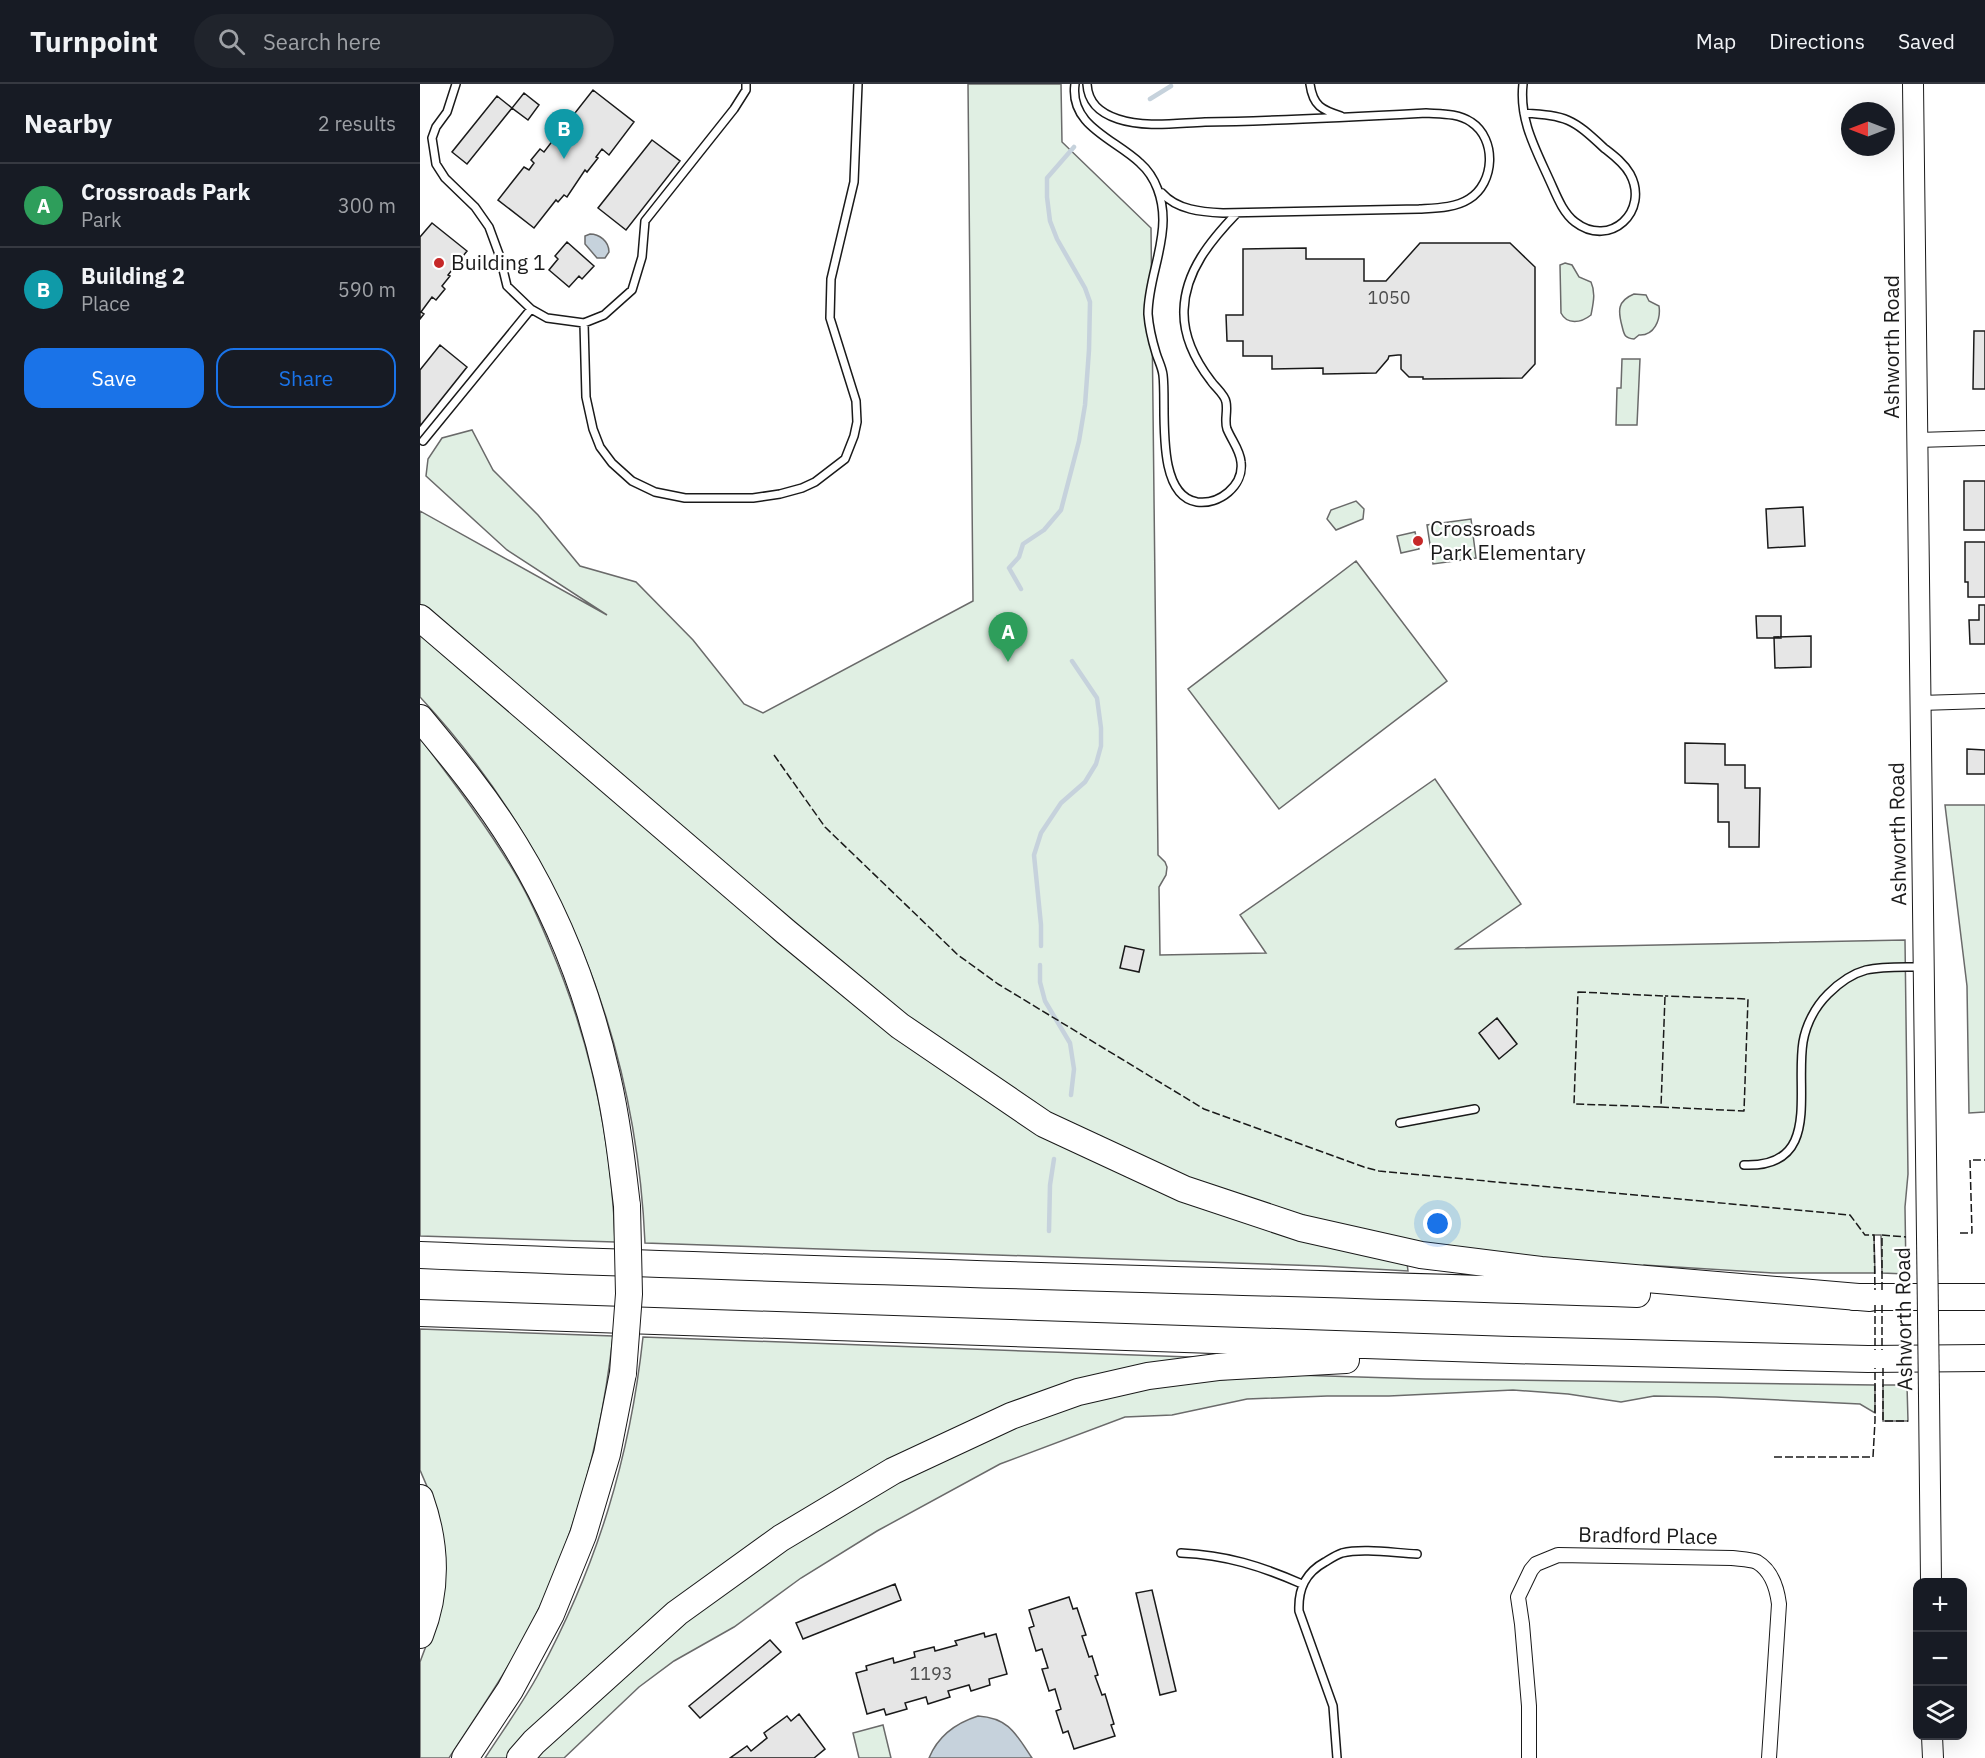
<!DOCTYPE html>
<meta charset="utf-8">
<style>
body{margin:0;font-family:"IBM Plex Sans",sans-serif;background:#20242c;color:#f1f3f6}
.controls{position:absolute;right:18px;bottom:18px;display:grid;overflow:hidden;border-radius:12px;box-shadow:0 6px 24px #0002}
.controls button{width:54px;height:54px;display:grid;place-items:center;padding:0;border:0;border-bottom:2px solid #363941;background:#171b24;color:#f1f3f6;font:30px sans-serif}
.compass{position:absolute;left:1421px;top:18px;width:54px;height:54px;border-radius:50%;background:#171b24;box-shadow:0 6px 24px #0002;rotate:270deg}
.you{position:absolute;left:1018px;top:1140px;width:21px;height:21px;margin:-15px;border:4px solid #fff;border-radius:50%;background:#1a73e8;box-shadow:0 0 0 9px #1a73e833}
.badge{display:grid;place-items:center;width:39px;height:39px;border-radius:50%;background:#1a73e8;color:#fff;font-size:20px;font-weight:700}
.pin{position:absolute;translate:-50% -50px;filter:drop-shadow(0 2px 3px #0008)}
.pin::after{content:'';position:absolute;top:32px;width:21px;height:18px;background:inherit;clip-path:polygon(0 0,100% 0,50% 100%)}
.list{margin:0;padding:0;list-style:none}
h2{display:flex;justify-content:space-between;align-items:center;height:78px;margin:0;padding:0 24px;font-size:26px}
h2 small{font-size:20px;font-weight:400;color:#9ea1a6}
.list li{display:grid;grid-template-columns:39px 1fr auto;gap:18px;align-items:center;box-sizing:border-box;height:84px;padding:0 24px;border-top:2px solid #363941}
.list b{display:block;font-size:22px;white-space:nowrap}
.list p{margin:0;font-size:20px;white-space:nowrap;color:#9ea1a6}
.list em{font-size:20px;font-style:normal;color:#9ea1a6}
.actions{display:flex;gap:12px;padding:18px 24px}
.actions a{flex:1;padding:14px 0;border:2px solid #1a73e8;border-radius:18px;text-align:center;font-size:21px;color:#1a73e8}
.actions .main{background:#1a73e8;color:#fff}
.icon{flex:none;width:33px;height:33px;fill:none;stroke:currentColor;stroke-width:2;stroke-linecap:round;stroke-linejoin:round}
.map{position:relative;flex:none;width:1565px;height:1674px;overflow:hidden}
header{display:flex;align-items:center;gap:36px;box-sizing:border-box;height:84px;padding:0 30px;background:#171b24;border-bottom:2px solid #363941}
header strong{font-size:28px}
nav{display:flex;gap:33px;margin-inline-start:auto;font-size:21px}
.search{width:420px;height:54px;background:#20242c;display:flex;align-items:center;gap:15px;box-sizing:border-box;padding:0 21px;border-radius:33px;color:#9ea1a6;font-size:22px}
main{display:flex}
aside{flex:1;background:#171b24}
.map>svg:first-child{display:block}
</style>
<header>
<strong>Turnpoint</strong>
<div class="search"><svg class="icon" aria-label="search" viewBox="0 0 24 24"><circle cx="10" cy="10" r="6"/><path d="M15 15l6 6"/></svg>Search here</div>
<nav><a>Map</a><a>Directions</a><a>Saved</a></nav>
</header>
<main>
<aside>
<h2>Nearby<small>2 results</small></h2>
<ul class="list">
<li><span class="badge" style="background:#2e9e5b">A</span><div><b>Crossroads Park</b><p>Park</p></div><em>300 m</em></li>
<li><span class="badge" style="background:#0f9aa8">B</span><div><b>Building 2</b><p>Place</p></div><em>590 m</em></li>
</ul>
<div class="actions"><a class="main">Save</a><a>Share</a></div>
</aside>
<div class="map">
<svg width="1565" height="1674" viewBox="0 0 1565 1674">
<rect width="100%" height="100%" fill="#fff"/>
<!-- green -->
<path fill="#e0efe3" stroke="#6a6a6a" stroke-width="1.5" d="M548 0H641L642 58 731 144 738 771 745 778 747 783 746 791 739 803 740 871 846 869 820 831 1015 695 1101 820 1036 865 1485 856 1488 1090 1485 1123 1486 1190 1462 1189 1461 1151H1454L1455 1189H1353L1224 1181 1222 1187 990 1162 813 1113 650 1043 471 927 0 523V427L187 531 87 466 6 392 8 375 22 354 52 346 73 386 118 431 160 482 216 498 273 556 324 620 343 629 553 517Z
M1145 179 1152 181 1159 193 1171 198C1176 209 1173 220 1171 231 1161 239 1147 241 1141 229L1140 181Z
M1214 210 1226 211 1229 217 1239 222C1241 236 1234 252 1219 251L1214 255C1204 254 1204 250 1202 242 1198 227 1197 217 1214 210Z
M1202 275H1220L1217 341H1196L1197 304H1201Z
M936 417 944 425 943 435 916 446 907 435 911 426Z
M1051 435 1056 474 1013 480 1007 441Z
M995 448 999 465 981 469 977 452Z
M936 477 1027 597 859 725 768 605Z
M0 547 585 1027 987 1179 988 1187 901 1182 225 1159C216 953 140 764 0 613Z
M0 654C35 700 70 746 99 796 111 817 121 840 130 862 170 956 192 1056 195 1158L0 1152Z
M1525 721H1565V1028L1549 1029 1547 902Z
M0 1245 193 1252C182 1351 157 1448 113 1537 89 1585 58 1629 29 1674H0V1578L12 1546V1414L0 1386Z
M223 1253 770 1273 807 1274 471 1379 88 1674H65C83 1646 103 1619 119 1589 177 1482 210 1374 223 1253Z
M874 1291 1005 1295 1455 1301V1329L1440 1320 1296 1313 1234 1312 1201 1318 1148 1310 1093 1306 969 1312H907L827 1315 752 1331 705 1333 580 1380 457 1447 381 1494 314 1543 254 1577 219 1603 144 1674H113L291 1516 330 1488 501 1382 640 1325 721 1306 751 1301 796 1296Z
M1463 1301H1487L1488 1337H1463Z
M463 1641 471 1674H439L433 1649Z"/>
<!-- water -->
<path fill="#c6d2dc" stroke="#6a6a6a" stroke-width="1.5" d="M170 150C179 150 189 157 189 168L185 174H177L165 160V152Z
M558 1632C589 1634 596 1650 612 1674H509C518 1652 536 1639 558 1632Z"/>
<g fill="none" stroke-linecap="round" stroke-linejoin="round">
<!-- stream -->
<path stroke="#c6d2dc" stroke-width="4.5" d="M730 15 751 2
M601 505 589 484 599 473 603 460 624 446 641 426 659 357 665 321 669 266 670 218 665 204 637 155 630 137 627 113V94L654 63
M621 862V841L614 771 621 749 641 719 665 698 676 680 681 662V644L677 614 652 577
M620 881V898L625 917 650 959 654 985 651 1011
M629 1147 630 1101 634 1075"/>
</g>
<!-- building -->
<path fill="#e6e6e6" stroke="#1a1a1a" stroke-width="1.5" d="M173 6 214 38 189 71 182 65 176 73 178 74 167 88 165 86 147 113 144 111 138 118 136 116 114 144 78 116 104 83 109 86 114 79 111 76 120 65 124 68 134 55 130 52 140 40 144 43Z
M104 9 119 21 108 36 92 24Z
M77 12 92 24 47 80 32 68Z
M232 56 260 77 206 146 178 124Z
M12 139 47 167 28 191 30 192 22 202 25 205 16 216 12 213 1 228 4 230 0 235V153Z
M147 158 174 182 162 195 159 192 149 203 129 186 138 175 135 172Z
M1000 159H1090L1115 183V280L1102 294 1003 295V293H989L981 285V271H978L969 272 968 275 956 289 903 290V284L852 285V272H823V257H807L806 231H823V165L886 164V175H944V197H966Z
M1554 247H1565V305H1553Z
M20 261 47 283 0 342V286Z
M1544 397H1565V446H1544Z
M1383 423 1385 462 1348 464 1346 425Z
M1545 458H1565V513H1548V498H1545Z
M1559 521H1565V560H1550L1549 536H1559Z
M1336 532H1361V554H1337Z
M1391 552V583L1355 584 1354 553Z
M1265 659 1305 660V681H1325V704H1340L1339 763H1309V738H1298V700L1265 699Z
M1547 665 1565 666V690H1547Z
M705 862 724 866 719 888 700 884Z
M1077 934 1097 960 1079 975 1059 949Z
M475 1500 481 1516 383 1555 376 1539Z
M732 1506 756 1607 740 1611 716 1509Z
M649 1513 653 1525 657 1524 666 1551 662 1552 669 1573 672 1572 678 1591 675 1592 682 1611 685 1610 694 1640 691 1641 695 1652 654 1665 648 1647 643 1649 636 1627 641 1625 635 1605 629 1607 622 1585 628 1584 622 1565 616 1567 609 1544 614 1542 609 1526Z
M564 1549 565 1553 576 1550 587 1590 569 1595 570 1601 551 1607 549 1601 528 1607 530 1613 508 1620 506 1613 485 1619 487 1625 466 1631 464 1625 447 1630 436 1589 447 1586 446 1582 473 1574 474 1579 495 1573 494 1568 514 1563 515 1567 537 1561 535 1557Z
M350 1556 361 1568 280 1634 269 1622Z
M379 1630 405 1665 394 1674H310L327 1662 331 1667 347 1654 344 1649 367 1632 371 1637Z"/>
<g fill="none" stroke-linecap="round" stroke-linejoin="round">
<defs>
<path id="service" d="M36 0 27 28 16 43 12 54 16 80 25 94 55 123 69 143 80 173 87 202 111 225 127 234 164 239 184 231 212 206 222 173 225 137 314 25 326 6V0
M655 0C649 42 695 55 720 79 736 93 743 115 743 136 743 168 728 198 728 230 729 243 732 256 736 269 738 276 742 283 743 291 747 322 734 411 777 418 799 421 824 402 821 378 820 366 812 357 807 345 804 337 808 327 806 318 805 311 795 303 791 297 775 276 763 253 764 226 765 187 791 156 817 129
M667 0C668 19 680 29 698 35 725 44 757 39 785 38 859 37 932 33 1006 29 1021 30 1038 29 1051 38 1077 55 1075 99 1049 115 1035 124 1016 124 999 125L803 129C782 128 757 126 742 109
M890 0C893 22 902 26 921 32
M1103 0C1099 35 1115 64 1129 95 1136 110 1142 128 1155 138 1190 165 1230 127 1210 90 1204 79 1193 71 1184 64 1152 34 1147 32 1104 29
M164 239 166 313 173 345 180 363 192 379 212 397 235 408 265 414H333L360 410 382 404 395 398 425 375 434 352 437 338 436 317 410 234 411 195 434 98 438 0
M3 357 111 225
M980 1039 1055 1025
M1324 1081C1402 1084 1375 1008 1383 958 1386 941 1395 923 1408 910 1418 900 1431 890 1446 886 1463 882 1483 883 1501 883
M761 1469C806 1471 841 1482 882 1500
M917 1674 913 1622 879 1527C878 1505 885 1489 905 1478 910 1475 916 1471 922 1469 943 1464 974 1469 997 1470"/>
<path id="minor" d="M1497 356 1565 354
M1500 619 1565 617
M1109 1674V1622L1102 1540 1098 1513 1111 1486 1116 1480 1138 1471 1312 1474C1319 1475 1331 1475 1337 1478 1352 1487 1357 1504 1359 1520L1349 1674"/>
<path id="secondary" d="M1493 0 1507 1153
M1509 1312 1511 1498
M1512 1652 1513 1674"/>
<path id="motorway" d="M0 534 366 848 480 942 624 1040 764 1105 881 1144 1001 1171 1121 1186 1450 1214
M0 634C34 675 67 715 95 761 138 831 169 912 187 992 197 1035 202 1079 207 1122
M0 1171C405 1188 811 1196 1217 1210
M1433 1213H1565
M0 1229 1091 1266 1448 1275 1565 1274
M0 1414C16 1459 18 1506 0 1551
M45 1674 90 1606 131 1530 163 1451 187 1370 203 1289
M100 1674 114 1658 257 1529 361 1454 473 1387 591 1332 658 1308 728 1292 798 1283 926 1276"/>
</defs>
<!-- service casing -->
<use href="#service" stroke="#1a1a1a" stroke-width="10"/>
<!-- minor casing -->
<use href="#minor" stroke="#1a1a1a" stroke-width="16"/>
<!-- secondary casing -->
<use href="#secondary" stroke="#1a1a1a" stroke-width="22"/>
<!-- motorway casing -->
<use href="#motorway" stroke="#1a1a1a" stroke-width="28"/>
<!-- service -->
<use href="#service" stroke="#fff" stroke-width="7"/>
<!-- minor -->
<use href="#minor" stroke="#fff" stroke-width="14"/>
<!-- secondary -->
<use href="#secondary" stroke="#fff" stroke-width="20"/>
<!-- motorway -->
<use href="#motorway" stroke="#fff" stroke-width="26"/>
<defs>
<path id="secondary-bridge" d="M1507 1153 1509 1312"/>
<path id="motorway-bridge" d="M203 1289 209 1210 207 1122"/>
</defs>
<!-- secondary-bridge casing -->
<use href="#secondary-bridge" stroke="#1a1a1a" stroke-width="22" stroke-linecap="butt"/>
<!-- motorway-bridge casing -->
<use href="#motorway-bridge" stroke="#1a1a1a" stroke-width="28" stroke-linecap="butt"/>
<!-- secondary-bridge -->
<use href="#secondary-bridge" stroke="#fff" stroke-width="20"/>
<!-- motorway-bridge -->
<use href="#motorway-bridge" stroke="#fff" stroke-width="26"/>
<!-- fence -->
<path stroke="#1a1a1a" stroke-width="1.5" stroke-dasharray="8 3" stroke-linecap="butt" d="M354 671 405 743 538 871 578 900 784 1025 944 1083 959 1087 1430 1131 1445 1151H1454L1455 1206
M1158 908 1245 912 1241 1023 1154 1020Z
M1241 1023 1324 1027 1328 915 1245 912
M1540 1149H1552L1550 1076H1565
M1462 1206V1151L1486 1153
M1455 1221V1266
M1462 1221V1266
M1463 1284V1337H1488
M1354 1373H1453L1455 1337V1284"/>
</g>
<!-- markers -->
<g fill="#c62828" stroke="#fff" stroke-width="2">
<circle cx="19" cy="179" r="6"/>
<circle cx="998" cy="457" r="6"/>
</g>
<g text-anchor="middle" stroke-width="4.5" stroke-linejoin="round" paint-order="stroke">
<!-- number labels -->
<g font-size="18" fill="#4d4d4d">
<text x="969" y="220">1050</text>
<text x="511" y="1596">1193</text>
</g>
<!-- poi labels -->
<g font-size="21" fill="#1a1a1a" stroke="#fff" text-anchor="start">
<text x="31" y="186">Building 1</text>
<text x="1010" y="452">Crossroads<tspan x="1010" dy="24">Park Elementary</tspan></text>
</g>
<!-- street labels -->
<g font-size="21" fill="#1a1a1a" stroke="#fff">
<text transform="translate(1472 263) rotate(-90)" y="7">Ashworth Road</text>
<text transform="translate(1478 750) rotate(-91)" y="7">Ashworth Road</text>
<text transform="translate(1484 1235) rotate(-91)" y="7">Ashworth Road</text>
<text transform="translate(1228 1452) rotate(1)" y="7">Bradford Place</text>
</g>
</g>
</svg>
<div class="controls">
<button>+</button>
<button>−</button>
<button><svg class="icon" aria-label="layers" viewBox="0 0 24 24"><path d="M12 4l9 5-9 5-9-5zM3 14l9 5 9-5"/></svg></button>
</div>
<svg class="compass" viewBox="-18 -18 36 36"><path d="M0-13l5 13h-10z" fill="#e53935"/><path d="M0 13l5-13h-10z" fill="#9ea1a6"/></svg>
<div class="you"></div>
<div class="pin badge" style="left:588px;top:578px;background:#2e9e5b">A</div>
<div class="pin badge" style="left:144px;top:75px;background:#0f9aa8">B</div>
</div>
</main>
